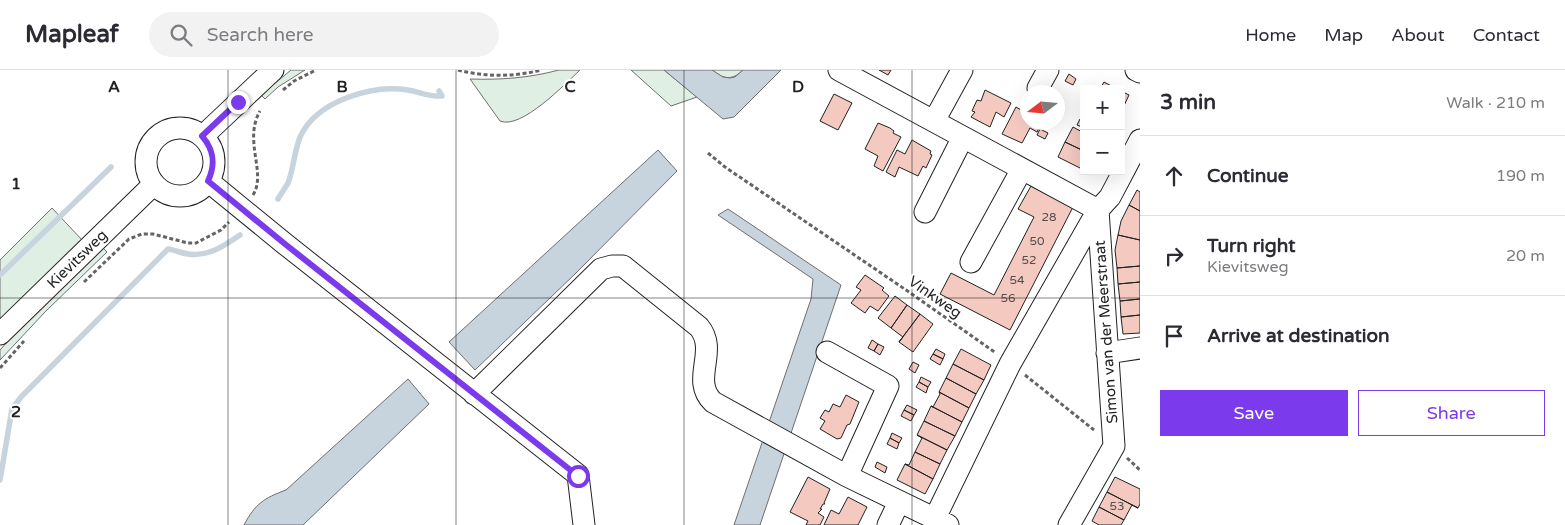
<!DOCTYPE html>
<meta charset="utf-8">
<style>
body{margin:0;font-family:"Varela Round",sans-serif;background:#f2f2f3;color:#2b2b33}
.controls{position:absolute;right:15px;top:15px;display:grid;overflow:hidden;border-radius:0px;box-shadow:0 5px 20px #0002}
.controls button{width:45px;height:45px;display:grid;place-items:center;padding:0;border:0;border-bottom:1px solid #e1e1e2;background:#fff;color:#2b2b33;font:25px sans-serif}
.compass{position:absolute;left:1020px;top:15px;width:45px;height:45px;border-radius:50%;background:#fff;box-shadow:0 5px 20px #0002;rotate:254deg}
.stop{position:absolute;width:15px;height:15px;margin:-11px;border:4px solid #7c3aed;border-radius:50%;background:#fff}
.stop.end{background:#7c3aed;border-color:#fff;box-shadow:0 1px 5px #0008}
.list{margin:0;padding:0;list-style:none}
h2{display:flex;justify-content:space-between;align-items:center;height:65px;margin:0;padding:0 20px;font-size:21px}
h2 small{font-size:16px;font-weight:400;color:#7c7c81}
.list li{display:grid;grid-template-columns:32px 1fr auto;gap:15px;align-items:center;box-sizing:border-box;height:80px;padding:0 20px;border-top:1px solid #e1e1e2}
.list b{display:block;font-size:19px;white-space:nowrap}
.list p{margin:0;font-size:16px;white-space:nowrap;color:#7c7c81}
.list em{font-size:16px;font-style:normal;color:#7c7c81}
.actions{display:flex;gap:10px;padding:15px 20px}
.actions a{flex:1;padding:11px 0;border:1px solid #7c3aed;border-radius:0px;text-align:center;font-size:18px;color:#7c3aed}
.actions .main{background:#7c3aed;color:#fff}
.icon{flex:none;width:28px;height:28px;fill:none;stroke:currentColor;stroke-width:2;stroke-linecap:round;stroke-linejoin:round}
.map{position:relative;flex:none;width:1140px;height:455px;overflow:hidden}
header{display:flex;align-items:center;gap:30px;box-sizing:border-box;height:70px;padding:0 25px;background:#fff;border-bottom:1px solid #e1e1e2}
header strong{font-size:24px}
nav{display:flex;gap:28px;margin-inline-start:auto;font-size:18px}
.search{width:350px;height:45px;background:#f2f2f3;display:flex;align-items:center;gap:12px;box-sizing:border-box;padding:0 18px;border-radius:28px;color:#7c7c81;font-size:19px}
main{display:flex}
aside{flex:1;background:#fff}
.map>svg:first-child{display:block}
</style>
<header>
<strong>Mapleaf</strong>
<div class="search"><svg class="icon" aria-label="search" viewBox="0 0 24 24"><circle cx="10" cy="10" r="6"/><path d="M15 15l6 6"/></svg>Search here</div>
<nav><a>Home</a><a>Map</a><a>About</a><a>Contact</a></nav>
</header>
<main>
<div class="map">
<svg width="1140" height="455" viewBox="0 0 1140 455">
<rect width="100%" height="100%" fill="#fff"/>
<!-- green -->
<path fill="#e0efe3" stroke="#6f6f6f" d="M291 0H305L278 17 265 29 261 25Z
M559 0H580C565 14 521 60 500 51L470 9C501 10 529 8 559 0Z
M631 0H664L697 27 671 36Z
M712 0H743C732 11 723 9 712 0Z
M52 138 83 171 0 252V190Z
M102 177 107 182 46 241 0 290V280L15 263Z"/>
<!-- water -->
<path fill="#c7d3dd" stroke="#6f6f6f" d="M664 0H712L723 7 730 8 735 7 743 0H781L734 47 723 49Z
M658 80 677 101 575 204 475 300 449 272Z
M728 139 841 215 760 455H734L811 229 813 209 718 145Z
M408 309 429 334 303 455H244C255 434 264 428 286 420Z"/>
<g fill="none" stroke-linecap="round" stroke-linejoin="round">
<!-- stream -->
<path stroke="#c7d3dd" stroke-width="5.5" d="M278 129C281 124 285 118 288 113 294 98 294 80 301 65 318 31 372 14 408 20 420 22 429 27 442 26L439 21
M0 205 111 97
M0 410 12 339 21 327 168 179C175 180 181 183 188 184 208 187 224 176 240 165"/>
</g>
<!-- building -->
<path fill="#f3c9c0" stroke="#222" d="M879 0H891L888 5Z
M1069 4 1076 9 1073 15 1065 11Z
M1104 12 1117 19H1100Z
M985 20 1011 33 1004 47 996 42 990 57 971 47 975 42 972 41 977 30 981 31Z
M1121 21 1129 25 1122 40 1121 39Z
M834 24 852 33 838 60 820 51Z
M1016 37 1028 44V52H1042L1037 62 1030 58 1022 73 1002 64Z
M1080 49 1084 51V58L1077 55Z
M878 53 890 58 894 61 893 63 901 67 883 101 874 96 878 86 865 79Z
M1073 57 1084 63V81L1065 72Z
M1040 59 1048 63 1045 69 1037 65Z
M912 70 931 81 930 84 932 85 926 98 923 96 918 106 899 97 895 107 886 102 897 80 905 84Z
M1065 72 1084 81V100L1058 87Z
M1031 116 1073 137 1010 260 940 224 951 203 994 225 1034 147 1018 139Z
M1137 120 1140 122V141L1129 135Z
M1129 135 1140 141V170L1118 165 1121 151Z
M1118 165 1140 170V196L1117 198 1115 180Z
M1140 196V212L1118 214 1117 198Z
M865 205 884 218 882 220 889 226 878 241 870 236 865 243 851 233 861 220 856 217Z
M1140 212V229L1120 231 1118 214Z
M895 226 907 235 891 258 878 248Z
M1140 229V245L1121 247 1120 231Z
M907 235 920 244 899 272 903 267 891 258Z
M920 244 933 254 913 282 899 272Z
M1140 245V263L1123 264 1121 247Z
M872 270 878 274 874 281 868 278Z
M878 274 884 277 880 285 874 281Z
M936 279 945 284 943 289 933 284Z
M961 279 991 295 984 310 953 294Z
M933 284 943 289 940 295 930 289Z
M913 292 919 295 915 303 909 299Z
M953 294 984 310 976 324 946 308Z
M921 307 931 312 928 317 919 312Z
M946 308 976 324 969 338 939 322Z
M919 312 928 317 926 323 916 317Z
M939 322 969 338 962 352 931 336 933 337 940 324Z
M846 325 859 332 850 354 847 355 841 368 837 369 820 359 825 351 820 348 825 340 829 342 833 334 840 337Z
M907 335 917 340 914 345 904 340Z
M931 336 962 352 955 366 924 351Z
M904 340 914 345 911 351 901 346Z
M924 351 955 366 947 380 917 365Z
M892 363 902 368 899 373 890 368Z
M917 365 947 380 940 394 915 382 922 368Z
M890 368 899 373 897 379 887 374Z
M915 382 940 394 933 409 905 394 909 395Z
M877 392 887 397 885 403 875 397Z
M905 394 933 409 925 424 897 410Z
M808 407 830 419 824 433 825 434H823L820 439H822L818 443 824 447 820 455H806L808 451 790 442Z
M1115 407 1140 419V434L1138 438 1107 422Z
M1107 422 1138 438 1132 435 1124 450 1099 437Z
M848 427 867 437 858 455H824L831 440 839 444Z
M1099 437 1124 450 1121 455H1099L1092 451Z"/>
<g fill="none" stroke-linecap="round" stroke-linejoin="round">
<defs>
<path id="minor" d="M839 0 1098 140 1010 294 935 448
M1136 0 1140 2
M1038 18 1048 0
M934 51 962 0
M146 92a34 34 0 1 1 68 0a34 34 0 1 1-68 0Z
M203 66 273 0
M208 111 285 174 578 405 584 455
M925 142 963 67
M971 192 1022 99
M0 264 154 114
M827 282 888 316 847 406 948 455
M1107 283 1140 278
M474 324 601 199 612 196H623L699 257C719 281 690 310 713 332L847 406
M888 455 899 432
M1069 455 1114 376 1098 140 1110 127 1140 70"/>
</defs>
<!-- minor casing -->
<use href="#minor" stroke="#222" stroke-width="23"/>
<!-- path -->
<path stroke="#646464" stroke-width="3" stroke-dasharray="4 2.5" stroke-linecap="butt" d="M458 0C484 7 514 7 541 0
M283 20 294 11 316 0
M708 83 725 97 909 222 996 283
M253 125C267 103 243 71 260 41
M84 212 129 169 142 164H153L188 173H196L221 160 229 152
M0 298 24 271
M1025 305 1094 360
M1127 388 1140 400"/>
<!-- minor -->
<use href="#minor" stroke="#fff" stroke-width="21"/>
</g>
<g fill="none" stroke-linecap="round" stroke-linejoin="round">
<!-- route -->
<path stroke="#7c3aed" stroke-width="6" d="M238 32 202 66C214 80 216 94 208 111L285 174 578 406"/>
</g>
<!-- grid -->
<path fill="none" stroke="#222" stroke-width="1" stroke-opacity="0.55" d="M228 0V455M456 0V455M684 0V455M912 0V455M0 228H1140"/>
<g text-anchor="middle" stroke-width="4" stroke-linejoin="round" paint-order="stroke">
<!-- number labels -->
<g font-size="12" fill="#564c4a">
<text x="1049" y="151">28</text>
<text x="1037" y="175">50</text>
<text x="1029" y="194">52</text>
<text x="1017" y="214">54</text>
<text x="1008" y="232">56</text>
<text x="1117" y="440">53</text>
</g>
<!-- street labels -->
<g font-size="15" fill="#222" stroke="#fff">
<text transform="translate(77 189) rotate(-44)" y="5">Kievitsweg</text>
<text transform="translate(935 227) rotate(35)" y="5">Vinkweg</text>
<text transform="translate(1106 262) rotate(-94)" y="5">Simon van der Meerstraat</text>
</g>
</g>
<g font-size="16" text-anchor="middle" font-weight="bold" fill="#222" stroke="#fff" stroke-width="4" stroke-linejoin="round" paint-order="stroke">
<text x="114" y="22">A</text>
<text x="342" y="22">B</text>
<text x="570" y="22">C</text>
<text x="798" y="22">D</text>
<text x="16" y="119">1</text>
<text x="16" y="347">2</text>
</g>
</svg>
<div class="controls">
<button>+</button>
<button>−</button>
</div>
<svg class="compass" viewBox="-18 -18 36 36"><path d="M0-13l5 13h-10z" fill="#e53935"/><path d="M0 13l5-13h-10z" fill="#7c7c81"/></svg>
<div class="stop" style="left:578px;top:406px"></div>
<div class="stop end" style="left:238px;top:32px"></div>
</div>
<aside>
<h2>3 min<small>Walk · 210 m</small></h2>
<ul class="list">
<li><svg class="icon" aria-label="ahead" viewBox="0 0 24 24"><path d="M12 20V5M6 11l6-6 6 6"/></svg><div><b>Continue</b></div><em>190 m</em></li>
<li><svg class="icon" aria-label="right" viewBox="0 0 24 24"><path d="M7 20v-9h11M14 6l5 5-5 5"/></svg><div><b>Turn right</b><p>Kievitsweg</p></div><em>20 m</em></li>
<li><svg class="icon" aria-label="arrive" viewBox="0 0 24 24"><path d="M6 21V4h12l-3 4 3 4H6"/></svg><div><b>Arrive at destination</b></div></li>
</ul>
<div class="actions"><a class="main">Save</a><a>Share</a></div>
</aside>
</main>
